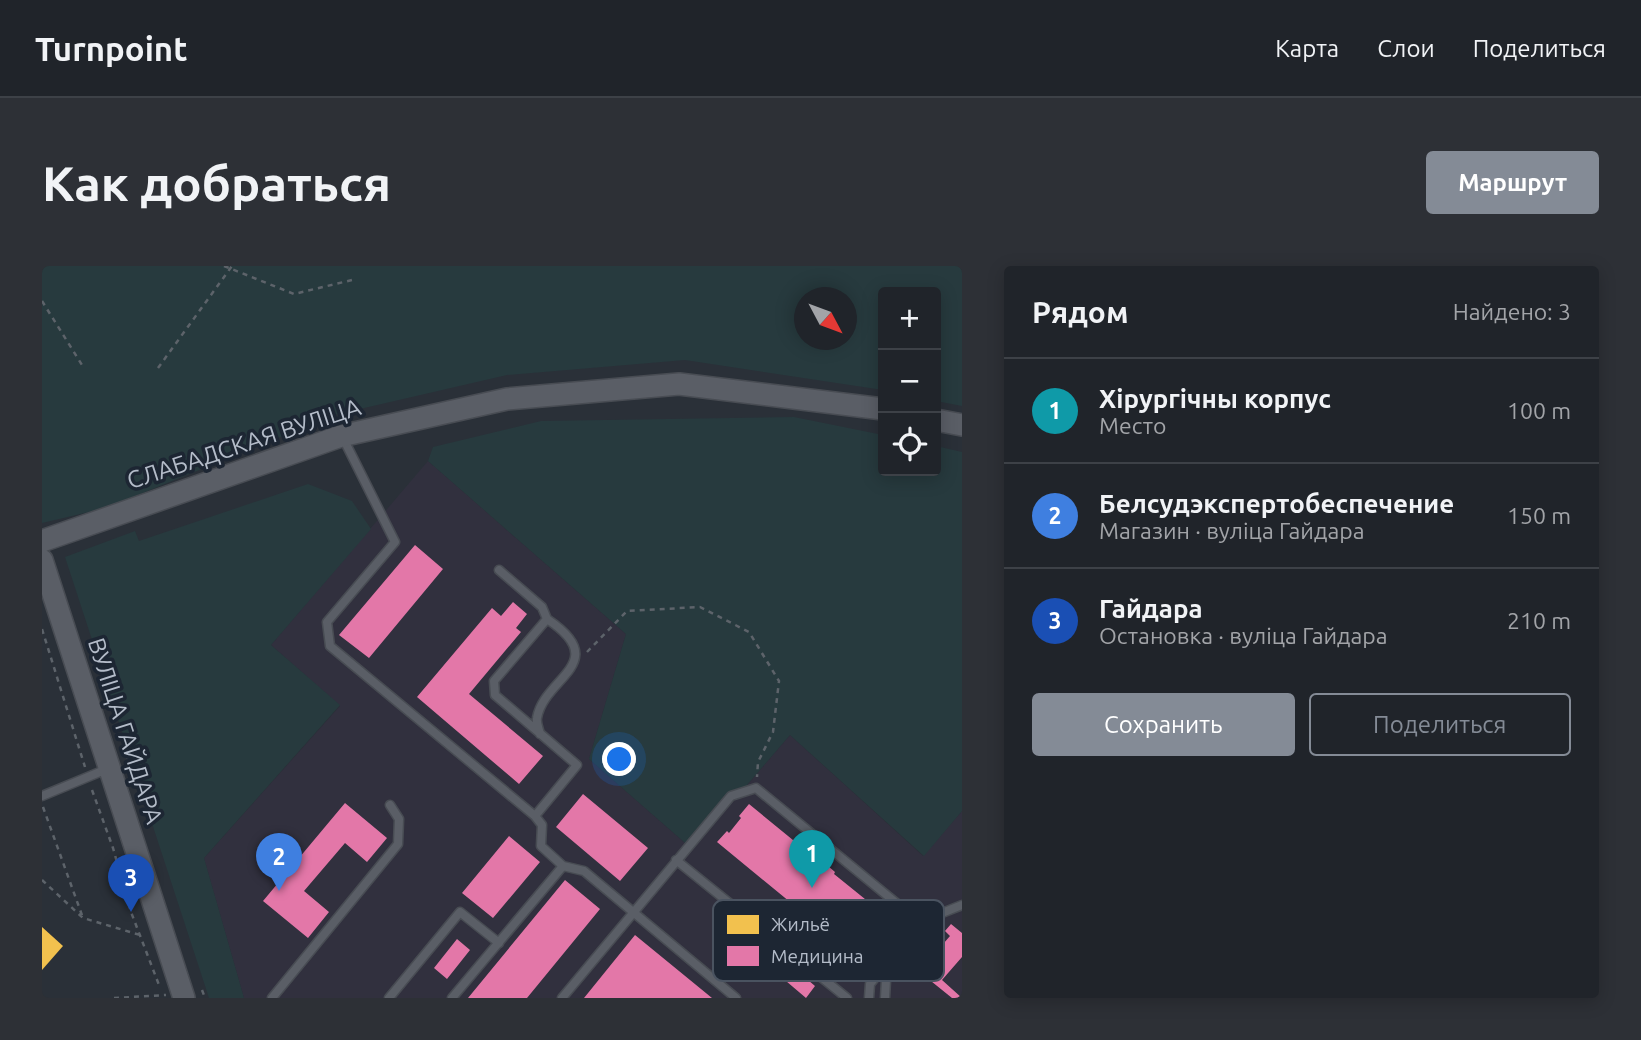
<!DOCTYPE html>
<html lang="ru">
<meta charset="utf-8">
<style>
body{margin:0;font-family:Ubuntu,sans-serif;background:#2d3036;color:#f1f3f6}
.controls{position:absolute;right:21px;top:21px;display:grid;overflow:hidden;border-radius:7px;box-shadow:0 4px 18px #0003}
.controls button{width:63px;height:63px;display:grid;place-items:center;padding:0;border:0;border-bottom:2px solid #3d4147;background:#20242a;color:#f1f3f6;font:35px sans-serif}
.compass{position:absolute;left:752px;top:21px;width:63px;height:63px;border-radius:50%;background:#20242a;box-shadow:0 4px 18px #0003;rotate:131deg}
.you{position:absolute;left:578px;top:494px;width:24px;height:24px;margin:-18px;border:5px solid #fff;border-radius:50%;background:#1a73e8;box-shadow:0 0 0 10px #1a73e833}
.badge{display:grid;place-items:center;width:46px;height:46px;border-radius:50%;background:#848b96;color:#fff;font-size:23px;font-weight:700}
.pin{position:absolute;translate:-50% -58px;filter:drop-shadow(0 2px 4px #0008)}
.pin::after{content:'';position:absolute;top:37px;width:24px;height:21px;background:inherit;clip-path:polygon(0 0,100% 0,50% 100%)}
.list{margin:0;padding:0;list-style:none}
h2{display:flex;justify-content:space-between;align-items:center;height:91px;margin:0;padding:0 28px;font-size:30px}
h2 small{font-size:23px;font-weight:400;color:#a2a4a8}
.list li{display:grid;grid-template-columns:46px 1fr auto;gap:21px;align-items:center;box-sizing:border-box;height:105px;padding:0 28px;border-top:2px solid #3d4147}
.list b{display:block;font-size:26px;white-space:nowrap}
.list p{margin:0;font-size:23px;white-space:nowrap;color:#a2a4a8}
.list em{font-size:23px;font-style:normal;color:#a2a4a8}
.actions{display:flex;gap:14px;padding:21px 28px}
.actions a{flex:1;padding:16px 0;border:2px solid #848b96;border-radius:7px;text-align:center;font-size:24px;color:#848b96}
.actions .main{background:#848b96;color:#fff}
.icon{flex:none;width:38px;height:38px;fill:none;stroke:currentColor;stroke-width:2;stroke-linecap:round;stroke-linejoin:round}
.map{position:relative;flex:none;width:920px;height:732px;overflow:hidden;border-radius:7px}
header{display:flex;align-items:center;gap:42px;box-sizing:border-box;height:98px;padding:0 35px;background:#20242a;border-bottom:2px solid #3d4147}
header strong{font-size:33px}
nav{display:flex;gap:38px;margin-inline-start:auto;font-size:24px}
.intro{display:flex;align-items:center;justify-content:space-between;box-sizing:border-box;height:168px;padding:0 42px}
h1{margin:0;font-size:49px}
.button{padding:18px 32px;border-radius:7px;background:#848b96;color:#fff;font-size:24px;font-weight:700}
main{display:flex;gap:42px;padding:0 42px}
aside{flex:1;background:#20242a;border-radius:7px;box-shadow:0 4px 18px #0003}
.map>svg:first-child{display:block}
</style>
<header>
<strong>Turnpoint</strong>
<nav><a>Карта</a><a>Слои</a><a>Поделиться</a></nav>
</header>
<div class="intro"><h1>Как добраться</h1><a class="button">Маршрут</a></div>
<main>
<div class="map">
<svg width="920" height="732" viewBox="0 0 920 732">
<rect width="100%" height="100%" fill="#2a3038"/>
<!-- medical -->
<path fill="#31303e" d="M386 195 584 368 547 493 650 583 748 469 881 590 920 545V732H202L162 592 298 440 229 379Z"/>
<!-- green -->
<path fill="#273a3e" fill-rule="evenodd" d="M0 0H920V140L894 135V26H841V124L643 94 465 109 292 149 64 242 0 257ZM762 32H804V74H762Z
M752 151 841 169V205H894V180L920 186V545L882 590 748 469 650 583 547 493 584 368 386 195 391 181 499 155Z
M266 218 310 235 329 263 229 379 298 439 162 592 202 732H167L23 291 93 265 97 275Z"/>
<!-- homes -->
<path fill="#f2c14e" d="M0 661 21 680 0 704Z"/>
<!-- health -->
<path fill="#e377a8" d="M373 279 401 303 327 392 297 369Z
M471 336 485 348 474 362 479 366 427 428 501 490 477 518 375 431 450 342 459 350Z
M541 528 606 582 578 615 514 561Z
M303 537 345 572 325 596 303 577 262 625 287 646 266 672 221 635Z
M707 538 784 601 786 600 793 606 792 608 865 667 855 678 882 700 908 670 903 665 909 658 920 667V691L900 714 920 732H910L848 682 840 691 843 694 833 705 761 646 759 649 746 639 748 636 675 576 685 565 687 567 699 552 697 550Z
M467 570 498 596 451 652 420 627Z
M523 614 558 643 485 732H426Z
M593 669 670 732H542Z
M415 673 428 684 405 713 392 702Z
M753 703 773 720 764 732 744 715Z"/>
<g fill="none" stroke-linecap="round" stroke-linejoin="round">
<defs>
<path id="service" d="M301 172 353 276 285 356 288 380 493 550 500 559 499 580 521 600 542 605 694 732
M457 304 500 341 505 353 452 415 453 429 535 499 493 550
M498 468C497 463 494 457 495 452 502 411 571 397 505 353
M0 530 65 503
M634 594 805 732
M858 680 877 658
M866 687 886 663
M230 732 356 578 357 553 348 539
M347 732 418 646 457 677
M410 732 521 600
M520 732 689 530 714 522 886 663 900 647 920 639
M827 732 828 718 854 686
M843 732 844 714 862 693"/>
<path id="tertiary" d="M894 154 920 159
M0 275 299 170 465 133 637 118 841 143
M0 294 142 732"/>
</defs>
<!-- service casing -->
<use href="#service" stroke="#484c53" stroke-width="11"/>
<!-- tertiary casing -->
<use href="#tertiary" stroke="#484c53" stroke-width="24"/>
<!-- path -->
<path stroke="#5d636a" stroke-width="2.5" stroke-dasharray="5 5" stroke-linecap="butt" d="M182 0 252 28 310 14
M0 35 40 99
M116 102 190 0
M0 363 43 501
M545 386 585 345 658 341 707 366 737 415 731 466 716 496 715 511
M62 421 92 511
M50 524 71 582 89 646 117 719
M1 541 41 652
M0 614 41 652 98 669
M160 724 163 732
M72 732 124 729"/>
<!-- service -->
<use href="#service" stroke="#5a5e66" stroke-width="8"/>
<!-- tertiary -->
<use href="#tertiary" stroke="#5a5e66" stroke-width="21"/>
</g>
<g text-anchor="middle" stroke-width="7" stroke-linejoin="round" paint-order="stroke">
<!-- street labels -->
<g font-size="24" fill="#b4bcc9" stroke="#1d2633">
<text transform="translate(202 178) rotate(-18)" y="8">СЛАБАДСКАЯ ВУЛІЦА</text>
<text transform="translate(83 465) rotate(72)" y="8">ВУЛІЦА ГАЙДАРА</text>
</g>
</g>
<!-- legend -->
<rect x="671" y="634" width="231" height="81" rx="10" fill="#1d2633" stroke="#4a5360" stroke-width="2"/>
<rect x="685" y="649" width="32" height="19" fill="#f2c14e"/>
<rect x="685" y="680" width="32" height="20" fill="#e377a8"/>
<g font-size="19" fill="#b4bcc9">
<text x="729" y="665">Жильё</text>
<text x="729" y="697">Медицина</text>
</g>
</svg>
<div class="controls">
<button>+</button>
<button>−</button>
<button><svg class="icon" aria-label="locate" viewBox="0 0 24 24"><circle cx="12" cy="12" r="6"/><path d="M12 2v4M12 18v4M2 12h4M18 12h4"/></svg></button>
</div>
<svg class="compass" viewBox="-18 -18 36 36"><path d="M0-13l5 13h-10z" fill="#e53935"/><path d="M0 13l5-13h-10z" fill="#a2a4a8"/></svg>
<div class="you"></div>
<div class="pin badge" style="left:770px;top:622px;background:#0f9aa8">1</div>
<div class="pin badge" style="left:237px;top:625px;background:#3f7fe0">2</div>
<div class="pin badge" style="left:89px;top:646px;background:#1a4fb4">3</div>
</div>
<aside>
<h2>Рядом<small>Найдено: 3</small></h2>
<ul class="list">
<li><span class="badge" style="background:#0f9aa8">1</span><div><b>Хірургічны корпус</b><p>Место</p></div><em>100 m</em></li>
<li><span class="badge" style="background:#3f7fe0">2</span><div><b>Белсудэкспертобеспечение</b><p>Магазин · вуліца Гайдара</p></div><em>150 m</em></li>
<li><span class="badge" style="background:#1a4fb4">3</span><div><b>Гайдара</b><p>Остановка · вуліца Гайдара</p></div><em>210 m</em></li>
</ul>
<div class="actions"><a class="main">Сохранить</a><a>Поделиться</a></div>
</aside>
</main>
